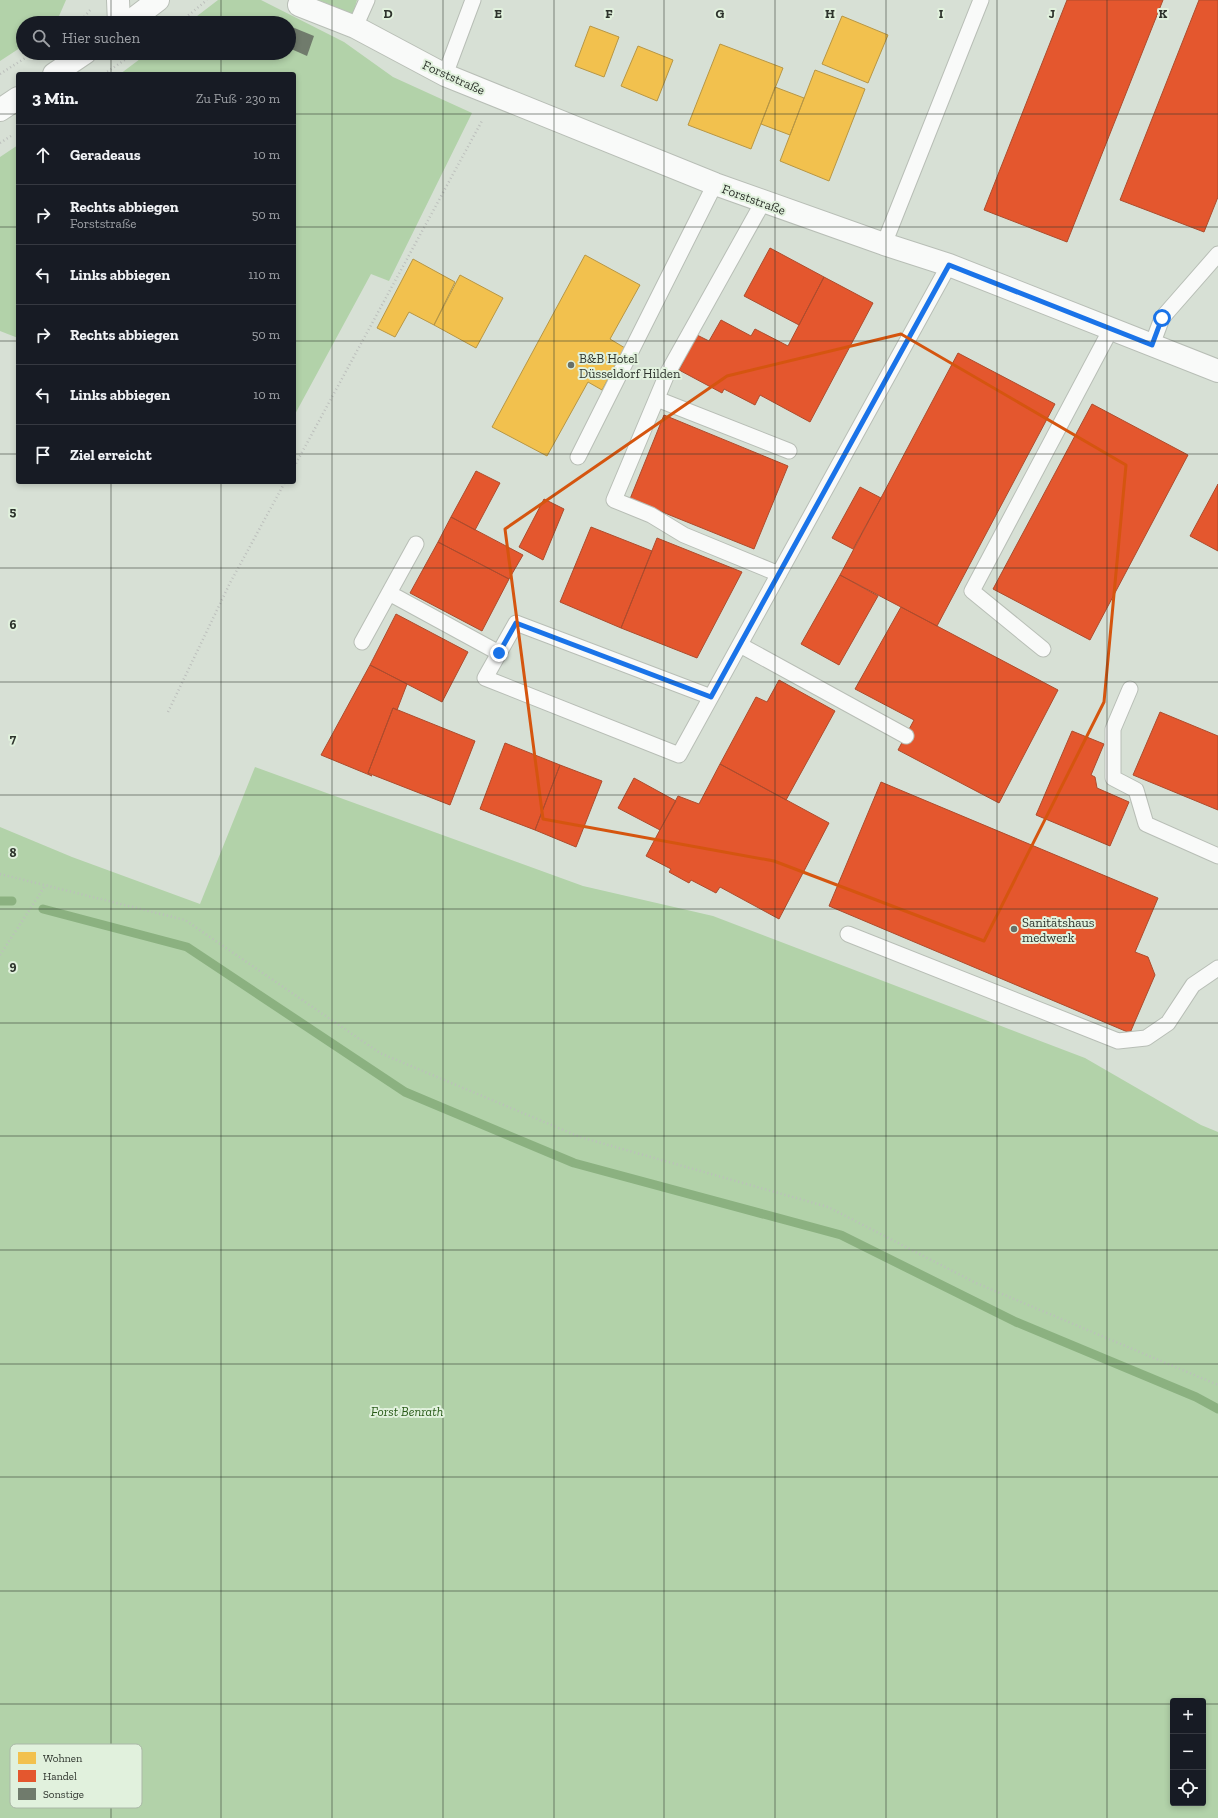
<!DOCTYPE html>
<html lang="de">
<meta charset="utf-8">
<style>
body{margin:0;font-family:"Zilla Slab",serif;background:#242831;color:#f1f3f6}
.controls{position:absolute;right:12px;bottom:12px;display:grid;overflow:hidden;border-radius:4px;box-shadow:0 2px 6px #0003}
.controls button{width:36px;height:36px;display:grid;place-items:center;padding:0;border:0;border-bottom:1px solid #363941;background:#171b24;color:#f1f3f6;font:20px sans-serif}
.stop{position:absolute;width:12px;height:12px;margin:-9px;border:3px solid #1a73e8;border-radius:50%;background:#fff}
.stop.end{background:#1a73e8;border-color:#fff;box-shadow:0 1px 4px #0008}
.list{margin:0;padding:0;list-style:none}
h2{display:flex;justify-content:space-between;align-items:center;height:52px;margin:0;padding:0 16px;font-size:17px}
h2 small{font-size:13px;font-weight:400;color:#9ea1a6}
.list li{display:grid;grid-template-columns:26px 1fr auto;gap:12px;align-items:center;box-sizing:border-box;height:60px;padding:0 16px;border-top:1px solid #363941}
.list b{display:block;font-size:15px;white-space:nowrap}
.list p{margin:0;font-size:13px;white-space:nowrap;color:#9ea1a6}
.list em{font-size:13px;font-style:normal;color:#9ea1a6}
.icon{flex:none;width:22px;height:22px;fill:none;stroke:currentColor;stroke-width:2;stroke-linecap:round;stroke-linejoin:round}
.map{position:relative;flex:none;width:1218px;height:1818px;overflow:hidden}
.search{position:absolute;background:#171b24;box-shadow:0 2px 6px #0003;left:16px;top:16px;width:280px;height:44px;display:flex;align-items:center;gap:10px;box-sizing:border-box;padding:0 14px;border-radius:22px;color:#9ea1a6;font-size:15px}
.panel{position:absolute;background:#171b24;box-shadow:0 2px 6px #0003;left:16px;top:72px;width:280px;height:412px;border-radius:4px}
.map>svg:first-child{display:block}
</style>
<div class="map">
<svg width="1218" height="1818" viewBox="0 0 1218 1818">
<rect width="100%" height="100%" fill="#d7e0d5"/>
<!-- green -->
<path fill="#b2d2a9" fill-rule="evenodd" d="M0 0H66L56 23H23V46L0 61Z
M218 0H261L344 42 393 77 472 113 389 281 371 274 294 416V74H120L148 53H289V23H188Z
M318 0H357L353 14Z
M18 145V338L0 331V157Z
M255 767 583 886 713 916 1085 1058 1201 1125 1218 1132V1818H0V827L72 857 200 904ZM1173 1701H1203V1803H1173Z"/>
<!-- homes -->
<path fill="#f2c14e" stroke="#b79644" d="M842 16 888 35 868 83 822 64Z
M590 26 619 37 604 77 575 66Z
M720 44 783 68 751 149 688 125Z
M638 46 673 60 657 101 621 86Z
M815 70 865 89 829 181 780 161Z
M775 87 804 98 790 135 761 124Z
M585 255 640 285 610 339 625 348 602 390 588 382 547 456 492 427Z
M413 259 455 282 434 325 409 312 395 337 377 328Z
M460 275 503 298 476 348 434 325Z"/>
<!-- shops -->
<path fill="#e4572e" stroke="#ad4c2d" d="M1067 0H1163L1067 242 984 210Z
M1199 0H1218V197L1204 232 1120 200Z
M770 248 824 277 799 325 744 296Z
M824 277 873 303 810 422 760 395 755 405 724 389 722 393 679 370 697 335 709 341 721 320 751 336 755 329 788 346Z
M958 353 1055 404 937 626 840 575Z
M1092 404 1188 455 1090 640 993 589Z
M664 415 788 466 754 549 630 499Z
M476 471 500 483 475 530 451 517Z
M1218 484V551L1190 536Z
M860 487 881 498 853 549 832 538Z
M544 499 564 509 543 560 519 547Z
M451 517 523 555 509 579 438 542Z
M591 527 652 551 621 628 560 602Z
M657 538 742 572 697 658 621 628Z
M438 542 509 579 482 631 410 593Z
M840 575 878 596 839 665 801 644Z
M901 607 1058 690 999 803 898 750 914 720 855 689Z
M396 614 468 652 442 702 370 665Z
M370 665 407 684 397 710 393 708 368 773 372 776 321 755Z
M779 680 835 711 786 800 720 764 756 697 767 702Z
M393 708 475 741 450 805 368 773Z
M1160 712 1218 736V810L1133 775Z
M1072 731 1104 744 1091 775 1095 777 1097 788 1129 802 1110 846 1036 815Z
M505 743 560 765 535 830 480 809Z
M720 764 829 823 779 919 720 887 716 893 691 880 689 883 669 872 671 869 646 856 678 796 699 804Z
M560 765 602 781 576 847 535 830Z
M634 778 676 801 660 830 618 808Z
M881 782 1158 898 1135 952 1148 957 1155 975 1130 1033 829 906Z"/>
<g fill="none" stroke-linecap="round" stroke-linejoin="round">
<!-- stream -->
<path stroke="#8bb180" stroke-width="9" d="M0 901H12
M43 909 187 947 405 1092 574 1163 841 1235 1016 1322 1196 1397 1218 1409"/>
</g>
<!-- building -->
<path fill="#707b6c" d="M292 27 314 36 307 56 289 48V36Z"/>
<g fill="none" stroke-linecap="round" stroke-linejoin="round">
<defs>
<path id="service" d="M355 27 367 0
M445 75 473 0
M763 202 667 374 614 500 651 515 684 535 779 574
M884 244 981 0
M1152 345 1162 318 1218 254
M657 399 789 451
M578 457 715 184
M416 544 389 593 499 653
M362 642 389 593
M740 645 906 736
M1043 649 972 591 1111 329
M1130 689 1113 729V778L1136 790 1146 824 1218 856
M711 697 516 623 485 678 679 755 949 265
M848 934 1118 1041 1146 1038 1168 1023 1193 985 1218 968"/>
<path id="minor" d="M118 0 119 23
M299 5 355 27 445 75 715 184 884 244 949 265 1218 371"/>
<path id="secondary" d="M128 23 158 0
M54 74 85 53
M0 110 18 98"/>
</defs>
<!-- service casing -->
<use href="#service" stroke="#b8beb6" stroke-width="17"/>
<!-- minor casing -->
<use href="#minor" stroke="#b8beb6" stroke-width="24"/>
<!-- secondary casing -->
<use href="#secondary" stroke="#b8beb6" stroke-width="24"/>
<!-- path -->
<path stroke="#bcbfbc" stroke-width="2.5" stroke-dasharray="1 3" stroke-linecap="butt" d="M79 23 91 9
M179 23 207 0
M0 74 33 53
M104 74 135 53
M0 143 11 136
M294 467 483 119
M168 712 230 583 285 482
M0 874 185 920 380 1053 580 1137 828 1207 976 1283 1218 1385
M0 955 45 886"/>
<!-- service -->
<use href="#service" stroke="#f9faf9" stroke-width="15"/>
<!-- minor -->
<use href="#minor" stroke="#f9faf9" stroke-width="22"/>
<!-- secondary -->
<use href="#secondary" stroke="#f9faf9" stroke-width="22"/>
</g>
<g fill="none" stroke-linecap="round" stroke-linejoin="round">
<!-- route -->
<path stroke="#1a73e8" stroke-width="5" d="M499 653 516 623 711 697 949 265 1152 345 1162 318"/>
</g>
<!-- marked area -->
<path fill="none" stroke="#d5550f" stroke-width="3" stroke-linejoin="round" d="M901 334 1126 465 1104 702 984 941 774 861 543 819 505 529 727 376Z"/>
<!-- grid -->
<path fill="none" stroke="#2d332c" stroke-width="1" stroke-opacity="0.55" d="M111 0V23M221 0V23M332 0V1818M443 0V1818M554 0V1818M664 0V1818M775 0V1818M886 0V1818M997 0V1818M1107 0V1818M111 53V74M221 53V74M0 114H18M294 114H1218M0 227H18M294 227H1218M0 341H18M294 341H1218M0 454H18M294 454H1218M111 482V1818M221 482V1818M0 568H1218M0 682H1218M0 795H1218M0 909H1218M0 1023H1218M0 1136H1218M0 1250H1218M0 1364H1218M0 1477H1218M0 1591H1218M0 1704H1173M1203 1704H1218"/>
<!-- markers -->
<g fill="#687067" stroke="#e1f1dd" stroke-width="1.5">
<circle cx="571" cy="365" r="4"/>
<circle cx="1014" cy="929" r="4"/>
</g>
<g text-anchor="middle" stroke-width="4" stroke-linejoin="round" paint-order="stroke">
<!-- street labels -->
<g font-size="13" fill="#2d332c" stroke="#e1f1dd">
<text transform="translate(454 77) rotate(24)" y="5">Forststraße</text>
<text transform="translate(754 199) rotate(20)" y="5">Forststraße</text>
</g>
<!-- poi labels -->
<g font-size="13" fill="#2d332c" stroke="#e1f1dd" text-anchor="start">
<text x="579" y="363">B&amp;B Hotel<tspan x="579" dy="15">Düsseldorf Hilden</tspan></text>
<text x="1022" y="927">Sanitätshaus<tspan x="1022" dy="15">medwerk</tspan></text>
</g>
<!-- park labels -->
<g font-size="13" font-style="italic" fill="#295b19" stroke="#e1f1dd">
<text x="407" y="1416">Forst Benrath</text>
</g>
</g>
<!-- legend -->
<rect x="10" y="1744" width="132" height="64" rx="6" fill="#e1f1dd" stroke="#abb8a8" stroke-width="1"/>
<rect x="18" y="1752" width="18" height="12" fill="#f2c14e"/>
<rect x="18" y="1770" width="18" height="12" fill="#e4572e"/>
<rect x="18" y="1788" width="18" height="12" fill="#707b6c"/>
<g font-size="11" fill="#2d332c">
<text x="43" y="1762">Wohnen</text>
<text x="43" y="1780">Handel</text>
<text x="43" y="1798">Sonstige</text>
</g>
<g font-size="13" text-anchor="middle" font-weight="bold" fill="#2d332c" stroke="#e1f1dd" stroke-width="4" stroke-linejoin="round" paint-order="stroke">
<text x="388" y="18">D</text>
<text x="498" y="18">E</text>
<text x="609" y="18">F</text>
<text x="720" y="18">G</text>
<text x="830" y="18">H</text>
<text x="941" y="18">I</text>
<text x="1052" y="18">J</text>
<text x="1163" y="18">K</text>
<text x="13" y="516">5</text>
<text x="13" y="629">6</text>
<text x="13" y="743">7</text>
<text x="13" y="857">8</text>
<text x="13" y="970">9</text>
</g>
</svg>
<div class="controls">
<button>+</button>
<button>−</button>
<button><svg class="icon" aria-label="locate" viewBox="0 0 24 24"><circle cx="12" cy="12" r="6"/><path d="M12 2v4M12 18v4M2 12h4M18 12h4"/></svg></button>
</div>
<div class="stop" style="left:1162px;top:318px"></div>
<div class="stop end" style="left:499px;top:653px"></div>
<div class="search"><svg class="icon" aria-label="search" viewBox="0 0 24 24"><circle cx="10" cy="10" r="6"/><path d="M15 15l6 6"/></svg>Hier suchen</div>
<section class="panel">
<h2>3 Min.<small>Zu Fuß · 230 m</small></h2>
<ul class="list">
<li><svg class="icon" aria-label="ahead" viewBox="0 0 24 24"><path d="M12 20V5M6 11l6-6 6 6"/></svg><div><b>Geradeaus</b></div><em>10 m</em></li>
<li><svg class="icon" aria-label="right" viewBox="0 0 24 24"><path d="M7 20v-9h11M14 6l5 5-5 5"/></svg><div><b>Rechts abbiegen</b><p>Forststraße</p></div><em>50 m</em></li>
<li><svg class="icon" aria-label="left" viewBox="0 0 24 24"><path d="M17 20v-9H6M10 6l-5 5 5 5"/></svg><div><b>Links abbiegen</b></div><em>110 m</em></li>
<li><svg class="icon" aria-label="right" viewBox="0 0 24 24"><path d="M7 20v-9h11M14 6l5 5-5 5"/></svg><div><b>Rechts abbiegen</b></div><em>50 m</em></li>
<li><svg class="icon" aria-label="left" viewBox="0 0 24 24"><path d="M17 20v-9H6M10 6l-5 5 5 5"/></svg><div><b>Links abbiegen</b></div><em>10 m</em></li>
<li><svg class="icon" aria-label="arrive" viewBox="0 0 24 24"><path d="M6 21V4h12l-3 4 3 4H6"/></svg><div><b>Ziel erreicht</b></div></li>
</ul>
</section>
</div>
